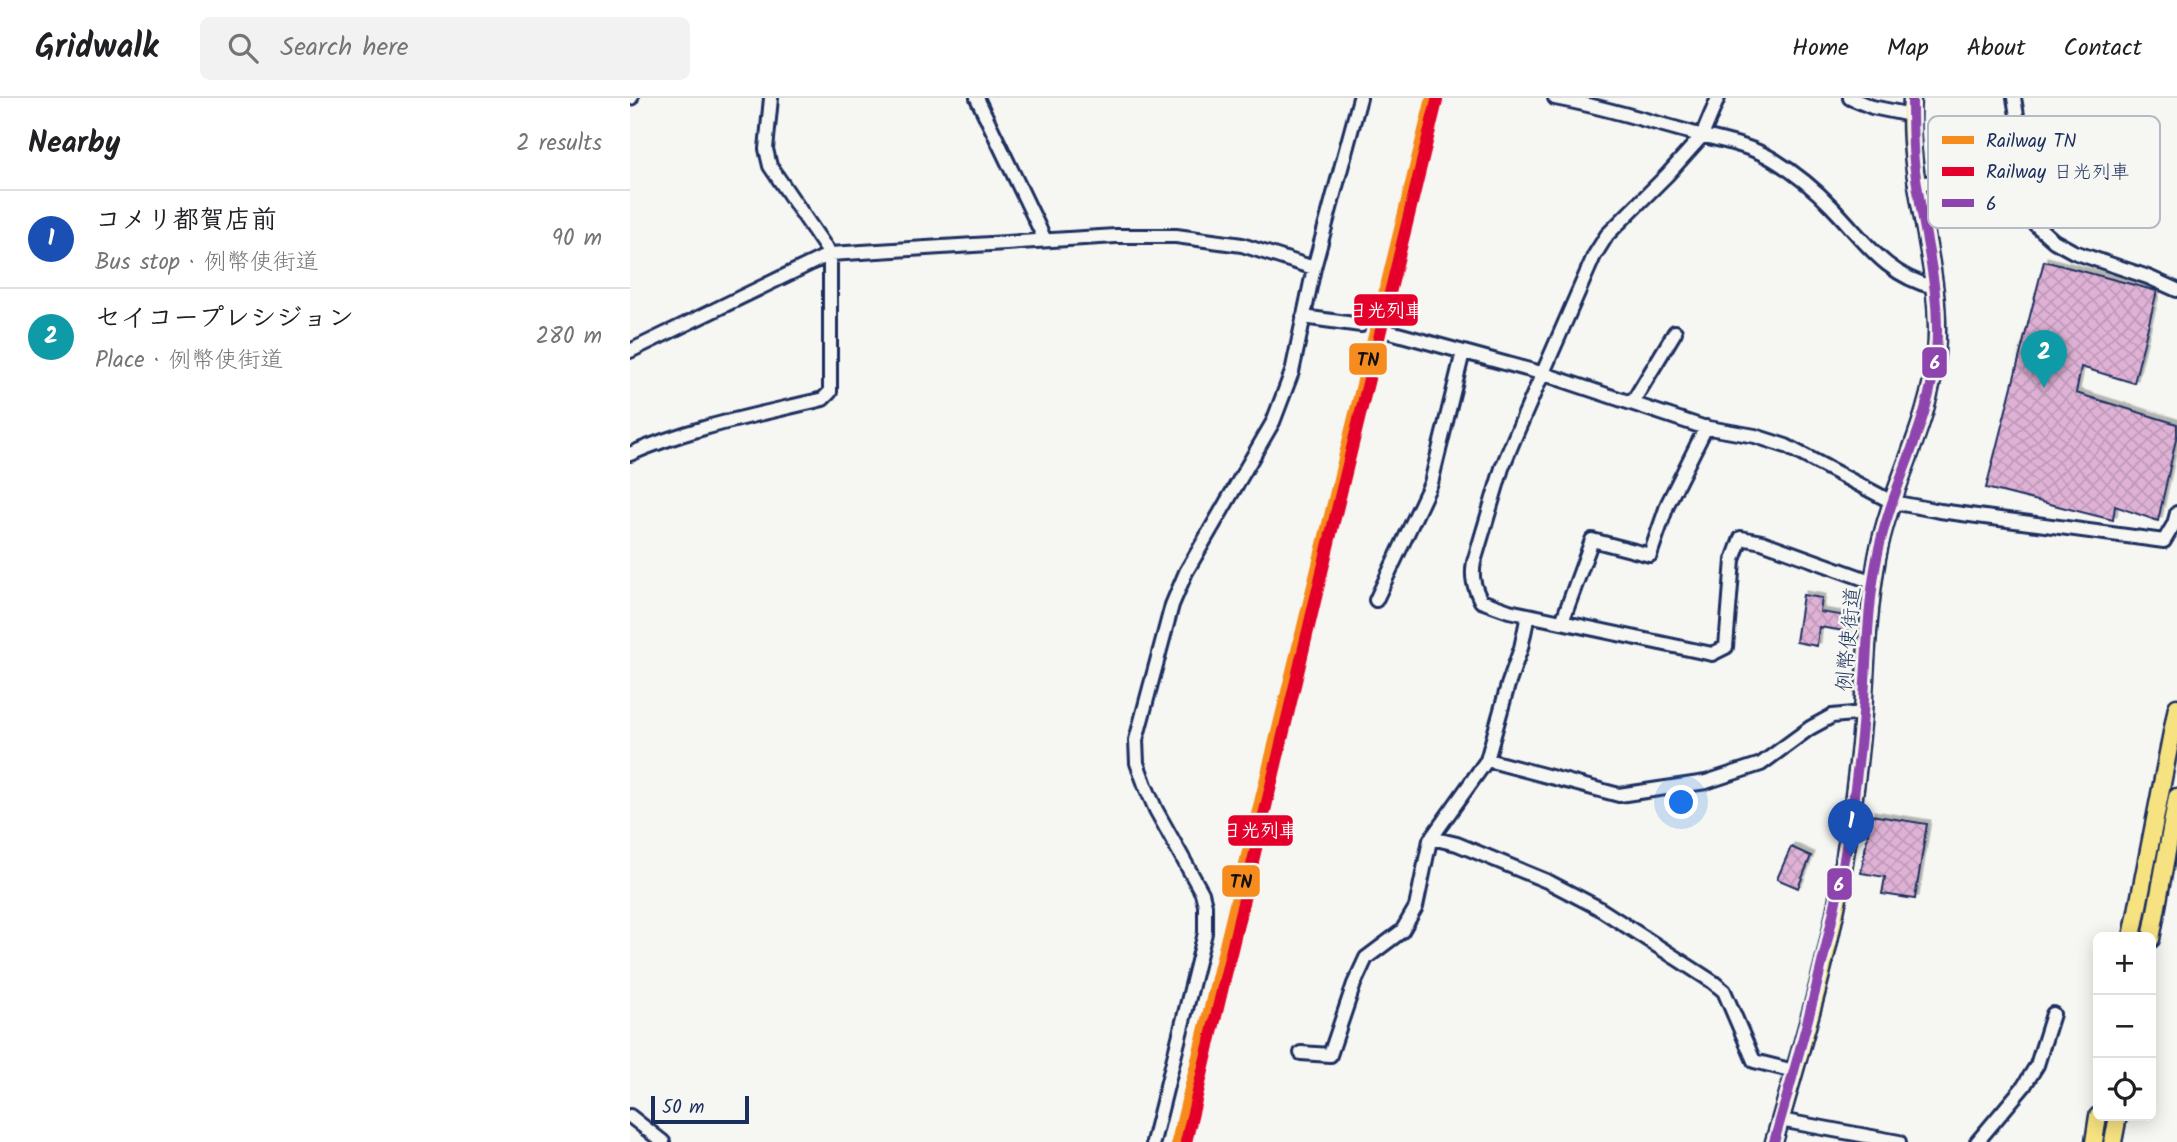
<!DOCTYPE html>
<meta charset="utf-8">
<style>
body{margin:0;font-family:Kalam,"Klee One",sans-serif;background:#f2f2f2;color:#202124}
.controls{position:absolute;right:21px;bottom:21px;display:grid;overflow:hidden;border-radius:10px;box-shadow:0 4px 18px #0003}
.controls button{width:63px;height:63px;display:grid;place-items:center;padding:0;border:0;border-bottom:2px solid #e0e0e0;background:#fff;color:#202124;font:35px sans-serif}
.scale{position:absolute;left:21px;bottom:18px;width:98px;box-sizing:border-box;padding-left:7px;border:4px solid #1b2f5e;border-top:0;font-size:19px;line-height:24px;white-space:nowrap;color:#1b2f5e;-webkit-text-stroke:5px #f6f6f2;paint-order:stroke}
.you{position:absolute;left:1052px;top:705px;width:24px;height:24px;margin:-18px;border:5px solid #fff;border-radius:50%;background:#1a73e8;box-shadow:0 0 0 10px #1a73e833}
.badge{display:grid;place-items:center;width:46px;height:46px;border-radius:50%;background:#0b8043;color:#fff;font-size:23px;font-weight:700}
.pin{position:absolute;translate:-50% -58px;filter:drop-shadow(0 2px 4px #0008)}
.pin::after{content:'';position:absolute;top:37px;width:24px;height:21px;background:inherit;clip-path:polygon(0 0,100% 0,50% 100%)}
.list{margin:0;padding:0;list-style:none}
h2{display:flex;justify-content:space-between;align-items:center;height:91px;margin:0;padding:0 28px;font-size:30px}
h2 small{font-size:23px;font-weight:400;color:#757577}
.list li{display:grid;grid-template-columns:46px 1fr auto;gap:21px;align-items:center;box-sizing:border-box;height:98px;padding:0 28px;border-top:2px solid #e0e0e0}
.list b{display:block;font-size:26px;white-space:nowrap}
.list p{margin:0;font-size:23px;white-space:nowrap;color:#757577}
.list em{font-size:23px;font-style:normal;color:#757577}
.icon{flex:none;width:38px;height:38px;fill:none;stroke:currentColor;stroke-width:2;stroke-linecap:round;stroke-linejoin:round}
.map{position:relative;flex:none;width:1547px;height:1044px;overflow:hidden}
header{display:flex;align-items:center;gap:42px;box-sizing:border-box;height:98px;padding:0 35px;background:#fff;border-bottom:2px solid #e0e0e0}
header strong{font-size:33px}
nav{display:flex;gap:38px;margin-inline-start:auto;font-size:24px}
.search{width:490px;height:63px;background:#f2f2f2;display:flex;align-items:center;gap:18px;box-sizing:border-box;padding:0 24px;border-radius:10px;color:#757577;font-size:26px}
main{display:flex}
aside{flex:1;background:#fff}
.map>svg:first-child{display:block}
</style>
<header>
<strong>Gridwalk</strong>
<div class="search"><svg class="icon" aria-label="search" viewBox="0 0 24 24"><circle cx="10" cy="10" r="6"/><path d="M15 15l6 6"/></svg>Search here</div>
<nav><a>Home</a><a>Map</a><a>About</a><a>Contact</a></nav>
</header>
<main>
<aside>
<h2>Nearby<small>2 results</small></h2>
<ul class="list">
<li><span class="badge" style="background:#1a4fb4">1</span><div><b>コメリ都賀店前</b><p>Bus stop · 例幣使街道</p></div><em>90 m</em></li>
<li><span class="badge" style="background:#0f9aa8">2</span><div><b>セイコープレシジョン</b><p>Place · 例幣使街道</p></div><em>280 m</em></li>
</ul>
</aside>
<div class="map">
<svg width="1547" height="1044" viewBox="0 0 1547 1044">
<defs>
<pattern id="building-cross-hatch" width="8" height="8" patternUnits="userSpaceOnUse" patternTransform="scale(1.75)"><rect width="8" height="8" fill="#dfb2d5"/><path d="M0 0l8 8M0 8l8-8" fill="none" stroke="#bf99b9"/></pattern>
<filter id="shadow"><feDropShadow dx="3.5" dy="-3.5" stdDeviation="0" flood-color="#0004"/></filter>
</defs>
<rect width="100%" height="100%" fill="#f6f6f2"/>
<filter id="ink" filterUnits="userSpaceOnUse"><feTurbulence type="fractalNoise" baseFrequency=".0143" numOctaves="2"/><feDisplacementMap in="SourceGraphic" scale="14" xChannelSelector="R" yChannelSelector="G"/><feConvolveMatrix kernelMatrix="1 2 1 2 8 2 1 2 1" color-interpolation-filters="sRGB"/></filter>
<g filter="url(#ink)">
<!-- building -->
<path fill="url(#building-cross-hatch)" stroke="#1b2f5e" stroke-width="2" filter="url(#shadow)" d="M1414 163 1527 193 1504 285 1451 269 1446 295 1547 326V337L1528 423 1485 408 1483 422 1356 390Z
M1173 497 1192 500 1190 514 1223 519 1221 534 1189 529 1187 548 1166 544Z
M1241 717 1297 726 1285 801 1252 796 1255 779 1231 775Z
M1161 749 1181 758 1168 790 1147 781Z"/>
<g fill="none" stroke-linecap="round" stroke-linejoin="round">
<defs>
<path id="minor" d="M0 0H1
M347 0 415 142
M925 0C970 8 1014 22 1059 34 1087 42 1118 46 1144 62 1165 75 1185 91 1202 109 1234 142 1256 178 1304 189
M1088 0 1072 38 1037 77 977 137 964 158 884 341 872 370 844 464C841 479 844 489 851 503L879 513 1082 556 1096 549 1103 462 1111 440 1132 444 1243 484
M1220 0 1242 9 1281 17
M1384 0 1406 127
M1285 85 1327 84 1353 88 1380 104 1424 143 1444 154 1518 179 1547 192
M673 219 731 227
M753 232 911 275 1073 329 1125 338 1156 348 1262 404 1310 413 1534 443 1544 426 1547 415
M0 253 200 156 486 138H546L612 147 684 170
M1002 305 1045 234
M0 356C61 329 128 317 193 301L200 294V156L140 68 136 51 141 0
M746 502 801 385 833 254
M932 524 962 442 1020 457 1038 405 1076 329
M857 662 989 697 1076 684 1131 666 1180 630 1202 618 1233 615
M800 742 857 662 878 587 891 550 898 517
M671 955 700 957 724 886 736 860 772 833 786 809 800 742H810L827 746 919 784 967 809 1083 884 1094 893 1124 963 1164 973
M0 1018 33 1044
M1150 1022 1269 1044
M523 1044 575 835V807L572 795 526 712 515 687 507 665 506 642 542 507 556 474 643 324 662 274 684 170 730 0
M1347 1044 1394 988 1407 967 1423 916"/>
<path id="major" d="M1502 839 1547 609
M1521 841 1547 699
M1144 1044C1171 950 1201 855 1215 758 1223 711 1229 663 1233 615 1236 563 1238 512 1247 460 1260 389 1300 327 1306 255 1314 170 1275 87 1282 0
M1464 1044 1468 1018
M1483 1044 1488 1018"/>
</defs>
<!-- minor casing -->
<use href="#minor" stroke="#1b2f5e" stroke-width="18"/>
<!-- major casing -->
<use href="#major" stroke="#1b2f5e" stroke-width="21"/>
<!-- minor -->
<use href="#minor" stroke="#f6f6f2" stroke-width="12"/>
<!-- major -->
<use href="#major" stroke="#f7e281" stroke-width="16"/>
<defs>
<path id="bus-1" d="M1144 1044C1176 932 1207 821 1223 705 1227 675 1231 645 1233 615 1237 563 1237 511 1247 460 1260 390 1300 327 1306 255 1312 190 1291 128 1284 64 1282 43 1282 22 1282 0"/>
</defs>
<!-- bus-1 casing -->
<use href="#bus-1" stroke="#f6f6f2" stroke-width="16"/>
<!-- bus-1 -->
<use href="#bus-1" stroke="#8e44ad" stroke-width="10"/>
<defs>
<path id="rail-1" d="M547 1044 802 0"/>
<path id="rail-2" d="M556 1044 703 428 807 3"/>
</defs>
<!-- rail-1 casing -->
<use href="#rail-1" stroke="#f6f6f2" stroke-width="18"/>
<!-- rail-2 casing -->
<use href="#rail-2" stroke="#f6f6f2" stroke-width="18"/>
<!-- rail-1 -->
<use href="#rail-1" stroke="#f68b1e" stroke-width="12"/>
<!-- rail-2 -->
<use href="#rail-2" stroke="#e4002b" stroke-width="12"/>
</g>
</g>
<g text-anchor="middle" stroke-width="5" stroke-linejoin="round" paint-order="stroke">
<!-- street labels -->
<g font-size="21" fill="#1b2f5e" stroke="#f6f6f2">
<text transform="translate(1218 541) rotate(-85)" y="7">例幣使街道</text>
</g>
</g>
<!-- legend -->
<rect x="1298" y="18" width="232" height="112" rx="10" fill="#f6f6f2" stroke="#b4bac6" stroke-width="2"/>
<rect x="1312" y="38" width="32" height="8" fill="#f68b1e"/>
<rect x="1312" y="69" width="32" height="9" fill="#e4002b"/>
<rect x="1312" y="101" width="32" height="8" fill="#8e44ad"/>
<g font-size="19" fill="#1b2f5e">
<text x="1356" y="49">Railway TN</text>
<text x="1356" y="80">Railway 日光列車</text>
<text x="1356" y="112">6</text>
</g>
<g stroke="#f6f6f2" stroke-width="2.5">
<rect x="723" y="195" width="66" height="34" rx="7" fill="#e4002b"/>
<rect x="718" y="244" width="40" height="34" rx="7" fill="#f68b1e"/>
<rect x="1291" y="248" width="27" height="33" rx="7" fill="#8e44ad"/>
<rect x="597" y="716" width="67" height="33" rx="7" fill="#e4002b"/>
<rect x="591" y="766" width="40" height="34" rx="7" fill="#f68b1e"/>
<rect x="1196" y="769" width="27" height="34" rx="7" fill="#8e44ad"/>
</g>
<g font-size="19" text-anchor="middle" font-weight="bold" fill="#fff">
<text x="756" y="219">日光列車</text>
<text x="1305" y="271">6</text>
<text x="630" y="739">日光列車</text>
<text x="1209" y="793">6</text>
</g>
<g font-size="19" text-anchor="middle" font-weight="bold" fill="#111">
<text x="738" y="268">TN</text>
<text x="611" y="790">TN</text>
</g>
</svg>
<div class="controls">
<button>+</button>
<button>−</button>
<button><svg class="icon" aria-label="locate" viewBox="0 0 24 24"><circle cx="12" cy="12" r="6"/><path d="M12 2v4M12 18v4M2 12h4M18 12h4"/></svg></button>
</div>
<div class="scale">50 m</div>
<div class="you"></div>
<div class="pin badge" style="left:1221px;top:759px;background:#1a4fb4">1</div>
<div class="pin badge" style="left:1414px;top:290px;background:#0f9aa8">2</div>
</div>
</main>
